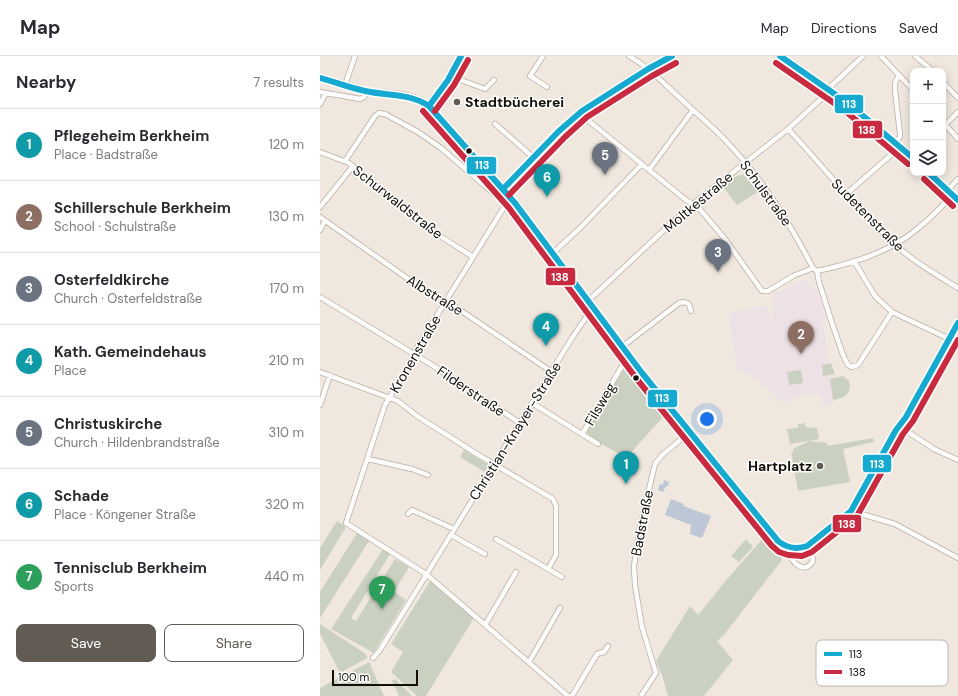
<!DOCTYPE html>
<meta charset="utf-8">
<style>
body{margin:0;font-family:"DM Sans",sans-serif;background:#f2f2f3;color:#2b2b33}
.controls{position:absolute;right:12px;top:12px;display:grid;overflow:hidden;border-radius:8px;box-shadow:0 2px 10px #0003}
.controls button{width:36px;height:36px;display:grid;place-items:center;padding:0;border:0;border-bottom:1px solid #e1e1e2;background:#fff;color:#2b2b33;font:20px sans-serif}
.scale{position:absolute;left:12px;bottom:10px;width:86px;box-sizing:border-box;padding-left:4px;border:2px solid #140f09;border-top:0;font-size:11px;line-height:14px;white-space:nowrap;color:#140f09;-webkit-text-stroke:3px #fff;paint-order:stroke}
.you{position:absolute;left:387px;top:363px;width:14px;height:14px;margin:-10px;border:3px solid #fff;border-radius:50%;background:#1a73e8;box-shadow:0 0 0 6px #1a73e833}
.badge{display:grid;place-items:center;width:26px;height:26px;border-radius:50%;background:#615b54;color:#fff;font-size:13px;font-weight:700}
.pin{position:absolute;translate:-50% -33px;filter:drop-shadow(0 1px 2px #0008)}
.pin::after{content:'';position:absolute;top:21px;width:14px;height:12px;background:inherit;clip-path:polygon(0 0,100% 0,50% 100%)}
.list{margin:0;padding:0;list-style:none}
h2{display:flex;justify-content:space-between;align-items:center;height:52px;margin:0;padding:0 16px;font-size:17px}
h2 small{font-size:13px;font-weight:400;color:#7c7c81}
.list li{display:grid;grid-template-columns:26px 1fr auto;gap:12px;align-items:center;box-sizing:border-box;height:72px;padding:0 16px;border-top:1px solid #e1e1e2}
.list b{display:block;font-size:15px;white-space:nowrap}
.list p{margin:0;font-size:13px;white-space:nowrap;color:#7c7c81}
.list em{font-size:13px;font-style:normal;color:#7c7c81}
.actions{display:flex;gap:8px;padding:12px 16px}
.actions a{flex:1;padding:9px 0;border:1px solid #615b54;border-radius:8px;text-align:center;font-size:14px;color:#615b54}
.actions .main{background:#615b54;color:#fff}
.icon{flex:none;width:22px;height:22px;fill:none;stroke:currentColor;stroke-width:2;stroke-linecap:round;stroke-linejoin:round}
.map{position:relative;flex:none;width:638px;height:640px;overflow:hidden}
header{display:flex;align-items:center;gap:24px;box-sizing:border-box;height:56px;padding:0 20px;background:#fff;border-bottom:1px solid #e1e1e2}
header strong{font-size:19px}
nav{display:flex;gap:22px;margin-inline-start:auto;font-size:14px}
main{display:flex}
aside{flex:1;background:#fff}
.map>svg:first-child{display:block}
</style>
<header>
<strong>Map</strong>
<nav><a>Map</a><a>Directions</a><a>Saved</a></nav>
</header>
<main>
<aside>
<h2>Nearby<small>7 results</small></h2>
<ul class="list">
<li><span class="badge" style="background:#0f9aa8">1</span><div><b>Pflegeheim Berkheim</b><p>Place · Badstraße</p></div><em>120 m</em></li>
<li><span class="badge" style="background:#8d6e63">2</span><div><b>Schillerschule Berkheim</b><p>School · Schulstraße</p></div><em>130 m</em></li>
<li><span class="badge" style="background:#6b7280">3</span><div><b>Osterfeldkirche</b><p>Church · Osterfeldstraße</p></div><em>170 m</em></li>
<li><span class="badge" style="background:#0f9aa8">4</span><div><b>Kath. Gemeindehaus</b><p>Place</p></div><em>210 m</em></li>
<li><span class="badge" style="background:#6b7280">5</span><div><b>Christuskirche</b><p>Church · Hildenbrandstraße</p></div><em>310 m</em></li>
<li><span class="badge" style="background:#0f9aa8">6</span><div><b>Schade</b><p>Place · Köngener Straße</p></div><em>320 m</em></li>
<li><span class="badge" style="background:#2e9e5b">7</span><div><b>Tennisclub Berkheim</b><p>Sports</p></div><em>440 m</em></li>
</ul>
<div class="actions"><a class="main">Save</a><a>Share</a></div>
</aside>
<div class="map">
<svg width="638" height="640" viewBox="0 0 638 640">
<rect width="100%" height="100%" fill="#f0e8de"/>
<!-- education -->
<path fill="#eee1e6" d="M486 223 489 230 493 229 495 235 497 234 506 262 502 264 506 286 509 304 516 321 510 323 514 348 503 350 501 338 472 342 470 343 467 348 463 345H459L457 341 423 314 417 315 408 256 448 250 451 268H453L452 258 454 256 451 247 455 241 453 237 467 233 476 228V227Z"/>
<!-- green -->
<path fill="#cbd1c1" d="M423 118 438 136 417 149 402 130 418 119 419 120Z
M511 307 515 318 503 320 502 309Z
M305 310 344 360 306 402 270 381 267 376Z
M481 314 483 327 469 329 467 316Z
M523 320 529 325C532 338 525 342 513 344L510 323Z
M485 367V371L497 372 499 383 470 388 467 373 478 372V368Z
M553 382 554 386 523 393 530 426 478 435 471 396H473V393L489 385 507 387 508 390Z
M144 394 169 409 165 416 140 401Z
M17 465 26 471 0 514V492Z
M37 477 49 485 0 562V536Z
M446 479 460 496 462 504 403 580 397 585 413 604 384 640H348L342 619 336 605 370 550 378 559 408 522Z
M426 483 433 491 419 506 411 500Z
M63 493 70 498 31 562 36 565 75 503 89 511 74 536 86 544 54 596H52L11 573Z
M110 525 154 562 106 640H97L71 616 83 596 71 588Z
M0 568 46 598 47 602 20 617 0 578Z
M49 606 64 640H0V632Z
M75 623 92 640H79L72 625Z"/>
<!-- water -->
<path fill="#bec7d6" d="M344 424 349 426 348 430H346L343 436 338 434 340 428 343 429Z
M351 443 364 448 363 450 391 460 382 482 370 478 371 469 345 459Z"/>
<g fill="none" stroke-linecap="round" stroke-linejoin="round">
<defs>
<path id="minor" d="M223 0 210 20 227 31
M309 0C329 11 344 28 361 43 376 57 393 71 407 86 443 124 469 166 493 212L497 215 499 226 511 264 523 299 528 309 532 311 538 309 572 256
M460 0C507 30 552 64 593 102
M561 0 593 34
M595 0 613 15
M130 20 165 33 174 24
M623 26 638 42
M25 29 35 0
M0 36 40 43 44 41 46 35
M0 48 6 37
M109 50 195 147 246 216 322 317 458 485C466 493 480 525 493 505L492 497 487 490
M259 57 366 144 378 151 405 183 442 235H448L473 220 493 212
M623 66 638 83
M175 68 214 102
M625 69 638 56
M468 73C504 111 535 152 573 187 593 205 615 218 638 232
M575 86 580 81V78L575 34V27L579 19
M0 96 29 107 117 178 153 201
M25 105 55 60 59 57 65 58 98 76 121 92 186 148
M329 114 373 54
M609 117 638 144
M183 133 239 75 262 55 328 13 352 0
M628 134 638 123
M525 139 580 91
M191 142 186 148 98 290 90 308 65 349 26 467 106 518 248 640
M0 151 33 110
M0 161 94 227 137 252 232 316
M0 174 5 165
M232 198 261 171 322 108
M534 205 555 240 572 256 638 287
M497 215C526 209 563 198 588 180 605 168 619 154 633 138
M0 241 112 309 200 367
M268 245 343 175 373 148 468 73 501 43 509 32 543 0
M303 290 359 247 364 246 369 248 371 255
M0 316 78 345 97 360 157 398 233 443 236 450V499L228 513
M212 347 278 388
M0 349 10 319
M579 370 614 393 638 404
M263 377 309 298
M48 403 92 413 108 419
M531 455 575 468 638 502
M88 458 92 454 134 473
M131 479 165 498
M176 483 242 521
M463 489 475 493 487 490 531 455 576 374 586 361 638 267
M165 569 196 516
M53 602 60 594 252 282 273 251
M209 606 240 552
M252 640 277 598 284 596 288 590
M321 640 336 617 322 571 315 529 314 510 320 471 335 408 342 399 370 376"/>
<path id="tertiary" d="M0 22C15 26 30 31 45 35 67 40 90 35 109 50L128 24 141 0"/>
</defs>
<!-- minor casing -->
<use href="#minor" stroke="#b6afa8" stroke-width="6"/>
<!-- tertiary casing -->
<use href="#tertiary" stroke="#b6afa8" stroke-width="8"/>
<!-- minor -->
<use href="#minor" stroke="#fdfcfa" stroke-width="4.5"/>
<!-- tertiary -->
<use href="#tertiary" stroke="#fdfcfa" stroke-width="6"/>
<defs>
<path id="bus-1" d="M460 0 529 48 593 102
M0 22C15 26 30 32 45 35 68 40 89 37 109 50L195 147 322 317 458 485C467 492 476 494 487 490L531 455 576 374 586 361 638 267
M109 50 128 24 141 0
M609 117 638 144
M183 133 239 75 262 55 328 13 352 0"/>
<path id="bus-2" d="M456 7 524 54 588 108
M103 55 189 152 316 322 452 490 459 496 468 499 482 500 492 496 537 460 583 378 593 365 638 284
M115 55 134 29 148 4
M604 123 633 150
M189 139 245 81 267 61 332 20 356 7"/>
</defs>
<!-- bus-1 casing -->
<use href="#bus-1" stroke="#fff" stroke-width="9"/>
<!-- bus-2 casing -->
<use href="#bus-2" stroke="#fff" stroke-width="9"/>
<!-- bus-1 -->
<use href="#bus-1" stroke="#17aad1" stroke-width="6"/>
<!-- bus-2 -->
<use href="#bus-2" stroke="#c82b40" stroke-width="6"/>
</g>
<!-- markers -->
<g fill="#615b54" stroke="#fff" stroke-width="1.5">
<circle cx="137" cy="46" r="4"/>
<circle cx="500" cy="410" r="4"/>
</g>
<g fill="#140f09" stroke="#fff" stroke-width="1.5">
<circle cx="149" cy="95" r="3.5"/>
<circle cx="316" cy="322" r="3.5"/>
</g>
<g text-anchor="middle" stroke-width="3" stroke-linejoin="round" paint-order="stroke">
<!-- poi labels -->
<g font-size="14" font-weight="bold" fill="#140f09" stroke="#fff" text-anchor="start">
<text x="145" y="51">Stadtbücherei</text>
<text x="492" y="415" text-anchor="end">Hartplatz</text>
</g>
<!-- street labels -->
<g font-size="14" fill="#140f09" stroke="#fff">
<text transform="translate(446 137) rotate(54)" y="5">Schulstraße</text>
<text transform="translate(78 146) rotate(38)" y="5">Schurwaldstraße</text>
<text transform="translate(378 146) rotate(-40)" y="5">Moltkestraße</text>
<text transform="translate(548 159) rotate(45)" y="5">Sudetenstraße</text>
<text transform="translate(115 239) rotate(32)" y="5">Albstraße</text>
<text transform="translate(95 298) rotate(-60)" y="5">Kronenstraße</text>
<text transform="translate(151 335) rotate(34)" y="5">Filderstraße</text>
<text transform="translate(280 348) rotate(-60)" y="5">Filsweg</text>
<text transform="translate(195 375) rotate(-58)" y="5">Christian-Knayer-Straße</text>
<text transform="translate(322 467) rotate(-79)" y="5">Badstraße</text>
</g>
</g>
<!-- legend -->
<rect x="496" y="584" width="132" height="46" rx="6" fill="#fff" stroke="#b8b7b5" stroke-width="1"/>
<rect x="504" y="596" width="18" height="4" fill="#17aad1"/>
<rect x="504" y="614" width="18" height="4" fill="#c82b40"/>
<g font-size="11" fill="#140f09">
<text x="529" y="602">113</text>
<text x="529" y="620">138</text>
</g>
<g stroke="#fff" stroke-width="1.5">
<rect x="514" y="38" width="30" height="20" rx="4" fill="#17aad1"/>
<rect x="532" y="64" width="31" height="19" rx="4" fill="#c82b40"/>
<rect x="146" y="100" width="31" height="19" rx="4" fill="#17aad1"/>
<rect x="225" y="211" width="31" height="19" rx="4" fill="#c82b40"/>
<rect x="327" y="333" width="31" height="19" rx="4" fill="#17aad1"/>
<rect x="542" y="398" width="30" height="19" rx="4" fill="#17aad1"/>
<rect x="512" y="458" width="30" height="19" rx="4" fill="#c82b40"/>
</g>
<g font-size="11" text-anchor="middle" font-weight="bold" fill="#fff">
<text x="529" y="52">113</text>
<text x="547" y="78">138</text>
<text x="162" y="113">113</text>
<text x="240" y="225">138</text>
<text x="342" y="346">113</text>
<text x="557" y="412">113</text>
<text x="527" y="472">138</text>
</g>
</svg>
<div class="controls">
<button>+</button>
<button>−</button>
<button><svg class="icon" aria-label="layers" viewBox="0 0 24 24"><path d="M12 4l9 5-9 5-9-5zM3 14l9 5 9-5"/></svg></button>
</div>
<div class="scale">100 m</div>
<div class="you"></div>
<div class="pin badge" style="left:306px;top:428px;background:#0f9aa8">1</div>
<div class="pin badge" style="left:481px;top:298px;background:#8d6e63">2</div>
<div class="pin badge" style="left:398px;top:216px;background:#6b7280">3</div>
<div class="pin badge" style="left:226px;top:290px;background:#0f9aa8">4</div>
<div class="pin badge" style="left:285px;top:119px;background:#6b7280">5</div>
<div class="pin badge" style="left:227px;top:141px;background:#0f9aa8">6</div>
<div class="pin badge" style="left:62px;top:553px;background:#2e9e5b">7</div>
</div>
</main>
